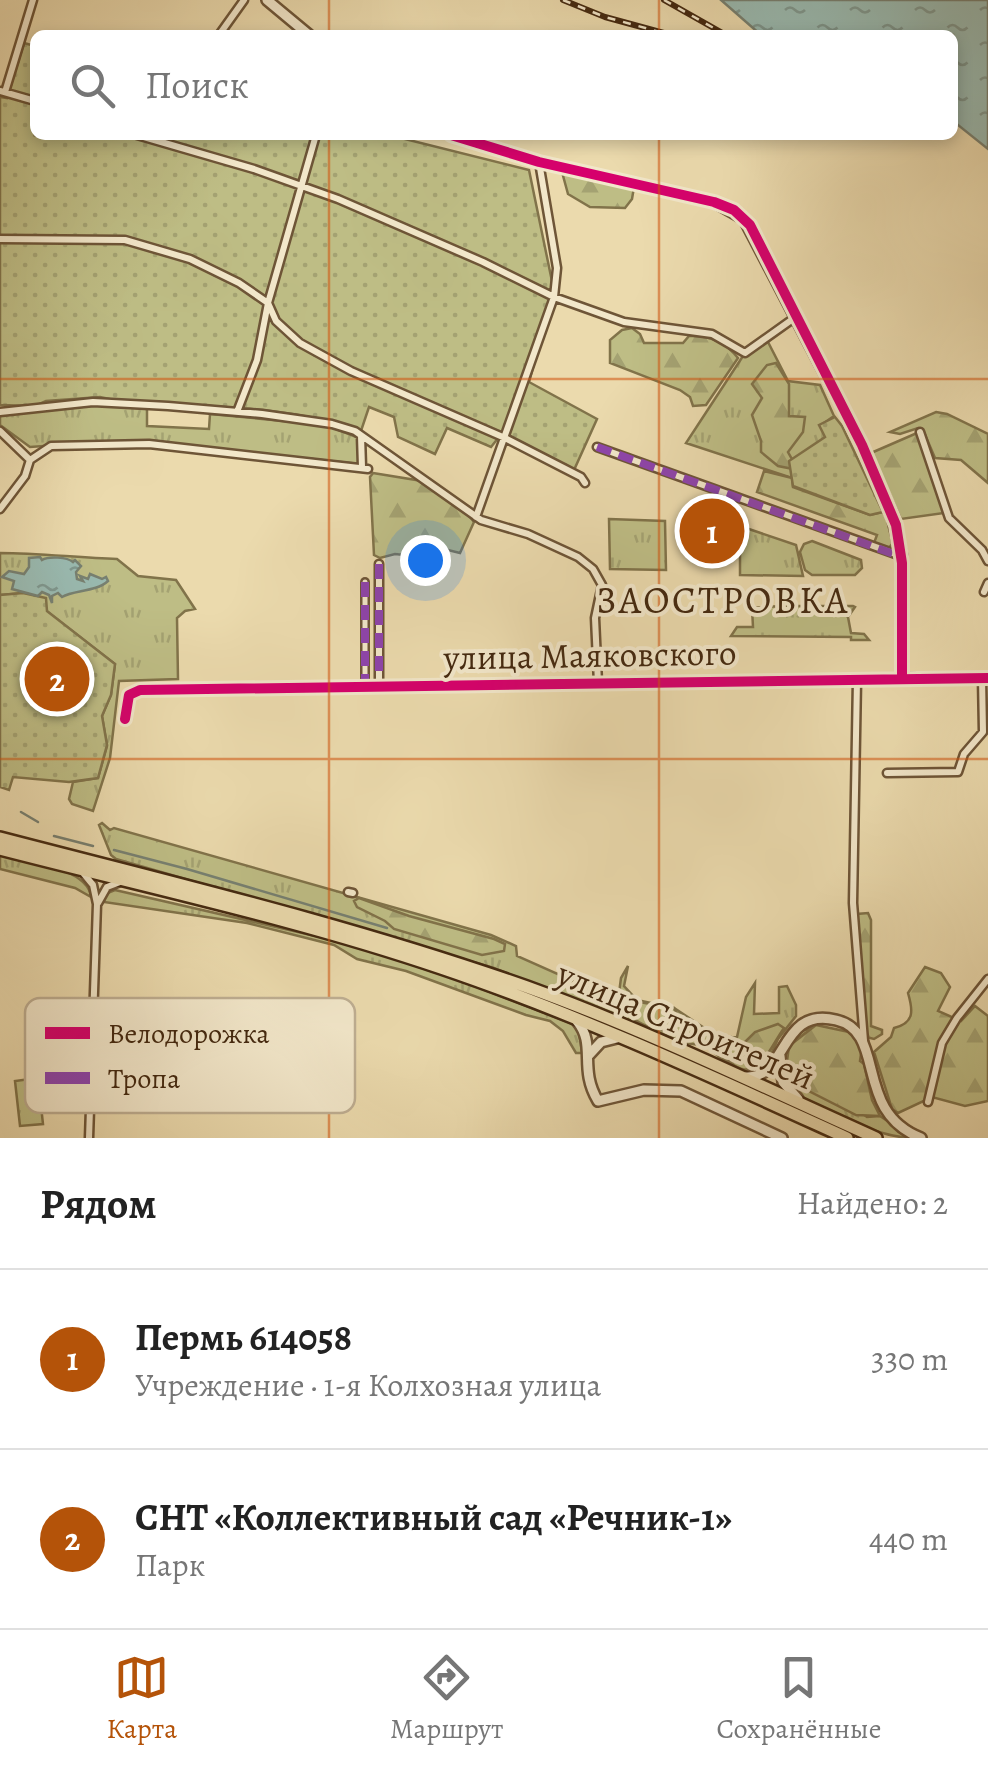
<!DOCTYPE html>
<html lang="ru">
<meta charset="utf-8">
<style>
body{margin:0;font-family:Alegreya,serif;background:#f6f6f6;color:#222}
.you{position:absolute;left:425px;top:560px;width:35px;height:35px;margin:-25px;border:8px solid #fff;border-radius:50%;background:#1a73e8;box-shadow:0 0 0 15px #1a73e833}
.badge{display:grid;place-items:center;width:65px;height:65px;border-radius:50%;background:#b45309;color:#fff;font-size:32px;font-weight:700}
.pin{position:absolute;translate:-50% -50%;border:5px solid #fff;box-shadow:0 2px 10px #0006}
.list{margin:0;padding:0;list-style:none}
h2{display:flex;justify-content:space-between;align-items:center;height:130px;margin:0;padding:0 40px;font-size:42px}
h2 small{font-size:32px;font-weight:400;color:#767676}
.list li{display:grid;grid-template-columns:65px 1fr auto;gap:30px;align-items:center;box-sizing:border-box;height:180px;padding:0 40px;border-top:2px solid #e0e0e0}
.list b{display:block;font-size:38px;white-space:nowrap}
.list p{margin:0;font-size:32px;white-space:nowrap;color:#767676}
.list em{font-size:32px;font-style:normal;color:#767676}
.icon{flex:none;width:55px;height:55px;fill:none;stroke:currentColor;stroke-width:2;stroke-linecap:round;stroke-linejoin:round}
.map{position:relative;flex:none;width:988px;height:1138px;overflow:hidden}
.search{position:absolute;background:#fff;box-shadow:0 5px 15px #0003;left:30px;right:30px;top:30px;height:110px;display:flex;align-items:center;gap:25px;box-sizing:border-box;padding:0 35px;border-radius:15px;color:#767676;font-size:38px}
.sheet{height:490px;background:#fff}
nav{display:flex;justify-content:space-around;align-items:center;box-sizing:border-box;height:140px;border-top:2px solid #e0e0e0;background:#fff;font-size:28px;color:#767676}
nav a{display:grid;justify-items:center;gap:5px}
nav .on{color:#b45309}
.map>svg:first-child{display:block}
</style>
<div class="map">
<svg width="988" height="1138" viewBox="0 0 988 1138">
<defs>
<pattern id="grass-tufts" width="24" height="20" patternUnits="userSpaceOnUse" patternTransform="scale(2.5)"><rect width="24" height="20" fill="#bebd85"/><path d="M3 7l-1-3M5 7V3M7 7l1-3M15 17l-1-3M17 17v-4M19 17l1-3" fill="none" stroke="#a4a272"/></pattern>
<pattern id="forest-firs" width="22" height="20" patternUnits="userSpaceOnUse" patternTransform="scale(2.5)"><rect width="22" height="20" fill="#bebd85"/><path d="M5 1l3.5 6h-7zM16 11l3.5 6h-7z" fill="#a4a272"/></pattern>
<pattern id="garden-dots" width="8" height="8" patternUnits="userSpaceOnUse" patternTransform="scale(2.5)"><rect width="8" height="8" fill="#bebd85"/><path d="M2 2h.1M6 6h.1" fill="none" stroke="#a4a272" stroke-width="1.8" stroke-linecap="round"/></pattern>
<pattern id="water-ripples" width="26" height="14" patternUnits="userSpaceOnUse" patternTransform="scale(2.5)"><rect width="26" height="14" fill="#99bab1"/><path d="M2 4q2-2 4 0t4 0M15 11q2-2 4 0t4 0" fill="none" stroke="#7e978f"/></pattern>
</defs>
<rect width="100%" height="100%" fill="#ebdaad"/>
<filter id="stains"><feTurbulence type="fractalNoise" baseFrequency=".002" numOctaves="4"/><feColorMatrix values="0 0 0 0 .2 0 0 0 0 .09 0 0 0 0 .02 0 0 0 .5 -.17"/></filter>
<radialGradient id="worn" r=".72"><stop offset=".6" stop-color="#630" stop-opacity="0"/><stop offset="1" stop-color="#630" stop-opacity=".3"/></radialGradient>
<!-- grass -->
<path fill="url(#grass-tufts)" stroke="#81734a" stroke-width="2.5" d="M767 340 788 381 820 385 834 416 821 425 828 437 792 478 686 443 743 356Z
M103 405 147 409V426L209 429 210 414 326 425 359 438 360 464 157 443 101 442 30 447 0 425V414Z
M609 519 665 521 666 570 610 569Z
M740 526 796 545 803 576 740 575Z
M812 541 861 560 862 568 855 575H812L805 570 800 552 804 544Z
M0 553C40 553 78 558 117 559L138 576 176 580 195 609 185 611 177 618 178 679 119 681 110 758 93 811 72 804 69 799 73 782 98 778 107 746 102 716 111 695 115 664 23 593 0 595Z
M781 606H853L855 607 848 617 851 633 864 634 869 640H851V637L731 636 737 627H753L752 608Z
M102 823 110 830 114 828 491 935 516 946 517 956 618 1001 621 978 628 966 624 986 637 1000 674 1008 721 1039 737 1037 746 997 755 983 754 1014 779 1013V987L787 986 796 1005V1016L778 1039 768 1061 750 1071C736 1065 716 1060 710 1046L701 1042 699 1045 686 1043 494 968 116 859 111 855 99 825Z
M0 855C25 862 88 867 91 897L75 888 0 869Z
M115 890 346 943 456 979 573 1024 579 1032 582 1053H576L563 1031 550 1021 526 1015 406 971 357 959 334 945 247 923 104 902 105 894Z
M816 1025 789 1046 788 1058 867 1117 880 1116 913 1138C881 1138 813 1109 790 1087L783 1057 797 1033Z
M38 1078 43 1124 20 1126 15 1081Z"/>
<!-- forest -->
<path fill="url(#forest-firs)" stroke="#81734a" stroke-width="2.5" d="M562 172 634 187 632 199 625 208 590 207 568 194Z
M632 328 640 334 644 343H683L689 336C709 335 725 341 738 358L706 405 693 406 690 397 680 390 610 363V340L622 330Z
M776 363 789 384V416L805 417 803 432 788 452 798 470 778 466 761 452V441L752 415 762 398 752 384 767 365Z
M936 412 947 414 988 434V483L961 460 935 458 923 430 918 428 900 434 890 432Z
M917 433 944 513 901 519 871 453Z
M764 471 792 478 793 487 870 515 883 512 890 524 892 544 888 549 874 543 877 535 757 492Z
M373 473 422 481 462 507 474 522 460 553 440 548 413 556 395 554 380 558 374 555 370 477Z
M359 898 409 916 494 939 505 944 504 951 482 955 394 929 385 921 357 907 354 901Z
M868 913 871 920V1026L882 1030V1034L874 1039 866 1037 857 914Z
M925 967 941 973 950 987 938 1011 961 1021 975 1006 988 1016V1101L965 1106 932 1097 898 1113 892 1109 874 1052 891 1037 894 1028C915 1023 913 1010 908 993Z
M639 1002 674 1008 679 1018 671 1031C656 1031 635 1024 627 1011Z
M778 1024 784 1028C767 1052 755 1092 722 1054L725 1039 731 1037 742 1045 755 1032Z
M816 1025 849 1032 862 1047 860 1061 864 1064 872 1100 880 1116 856 1115 799 1086 786 1069 789 1046Z"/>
<!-- garden -->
<path fill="url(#garden-dots)" stroke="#81734a" stroke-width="2.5" d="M24 43 35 46V135H389L529 170 554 291 529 382 597 419 574 470 499 437 491 447 447 428 435 454 398 437 394 417 369 407 361 431C286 404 198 407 119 401L100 397 46 401 35 406 0 405V97L7 98Z
M835 417 842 426 883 512 870 515 793 486 789 461 825 437 819 425Z
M23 593 46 598 47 611 115 664 111 695 102 716 107 745 98 778 69 782 13 777 9 790 0 787V595Z"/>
<!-- water -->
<path fill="url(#water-ripples)" stroke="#778071" stroke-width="2.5" d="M721 0H988V149L953 121V35H761Z
M40 557 42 560C49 556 67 557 73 562L75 560 81 566 76 572 77 579 83 581 80 576 88 579 90 574 102 579 106 577 108 581C96 592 74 590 62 597L58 593 52 596V603L49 595 42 592 38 596 12 589 14 581 2 577 9 571 24 574 29 567V558Z"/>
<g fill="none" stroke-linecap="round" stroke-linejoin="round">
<!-- stream -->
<path stroke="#778071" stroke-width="2.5" d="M21 812 38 822
M54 836 93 846
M114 850 187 869 387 928"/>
<defs>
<path id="pedestrian" d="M365 582V679"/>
<path id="minor" d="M219 35 244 0
M0 91 35 101
M5 92 33 0
M137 135 254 169 338 199 483 262 554 297 624 322 712 334 745 353 797 316
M0 239 125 240 190 259 239 283 268 303 276 321 300 343 351 371 505 438 581 477 585 483
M0 412 93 402 168 406 262 414 332 424 355 431 481 520 528 534 578 557 593 569 602 585 595 618 598 683
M237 412 257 360 268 303 316 135
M0 431 30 460 25 476 0 509
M920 432 949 518 982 550 988 561
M361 436 362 467
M597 447 901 556
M30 460 51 446 149 444 368 469
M476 517 554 297 557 268 539 162
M379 564V686
M984 592 988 583
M857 680 853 903 864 1041
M125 719 129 695 140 690 902 678
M887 773 958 772 964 754 983 732 982 678
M84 874 93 885 97 904 89 1138
M348 892 353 893
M98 903 107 887 120 882
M928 1102 942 1043 957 1018 988 979"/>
<path id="tertiary" d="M267 0 309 35
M451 135 539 162 714 202 744 219 862 445 891 512 902 557V678H988
M577 1021C597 1045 578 1068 598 1101L644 1090 681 1091 782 1138
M589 1055 601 1042 617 1038
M780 1056 783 1082 798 1099
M746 1077C788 1079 779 1006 836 1020 888 1032 852 1111 921 1138"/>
<path id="primary" d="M0 838C177 884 354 926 527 987 646 1030 760 1086 876 1138
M0 849C147 887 297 919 441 968 580 1015 713 1077 847 1138"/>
</defs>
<!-- pedestrian casing -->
<use href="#pedestrian" stroke="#6e5537" stroke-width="10"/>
<!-- minor casing -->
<use href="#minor" stroke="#6e5537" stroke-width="11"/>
<!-- tertiary casing -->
<use href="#tertiary" stroke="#6e5537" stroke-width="14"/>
<!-- primary casing -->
<use href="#primary" stroke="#442910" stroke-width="16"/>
<!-- pedestrian -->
<use href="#pedestrian" stroke="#f2e7ca" stroke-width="5"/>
<!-- minor -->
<use href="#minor" stroke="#f2e7ca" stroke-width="6"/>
<!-- tertiary -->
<use href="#tertiary" stroke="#f2e7ca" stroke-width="9"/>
<!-- primary -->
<use href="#primary" stroke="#ebdaad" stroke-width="11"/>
<defs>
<path id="rail" d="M563 0 605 17 671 35
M664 0 726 35"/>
</defs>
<!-- rail casing -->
<use href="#rail" stroke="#442910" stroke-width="6"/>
<!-- rail -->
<use href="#rail" stroke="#f2e7ca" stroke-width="2.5" stroke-dasharray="8" stroke-linecap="butt"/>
<!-- quiet -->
<path stroke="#8e44ad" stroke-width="8" stroke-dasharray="15 8" stroke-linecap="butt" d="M597 447 902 557
M379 564V686
M365 582V679"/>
<defs>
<path id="cycleway" d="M451 135 539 162 714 202 734 210 750 225 862 445 896 525 902 563V678
M125 719 129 695 140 690 988 678"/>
</defs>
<!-- cycleway casing -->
<use href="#cycleway" stroke="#f2e7ca" stroke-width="16"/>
<!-- cycleway -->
<use href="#cycleway" stroke="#d6006c" stroke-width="10"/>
</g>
<!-- grid -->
<path fill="none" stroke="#cf520d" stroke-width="2.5" stroke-opacity="0.55" d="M329 0V35M659 0V35M329 135V1138M659 135V1138M0 379H988M0 759H988"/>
<g text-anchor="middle" stroke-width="8" stroke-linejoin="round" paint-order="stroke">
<!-- street labels -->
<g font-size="35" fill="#442910" stroke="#f2e7ca">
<text transform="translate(590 655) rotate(-1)" y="12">улица Маяковского</text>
<text transform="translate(686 1025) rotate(23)" y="12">улица Строителей</text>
</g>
<!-- neighbourhood labels -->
<g font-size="38" letter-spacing="2.5" fill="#442910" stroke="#f2e7ca">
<text x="723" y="613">ЗАОСТРОВКА</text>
</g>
</g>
<!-- legend -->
<rect x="25" y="998" width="330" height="115" rx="15" fill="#f2e7ca" stroke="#beae92" stroke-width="2.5"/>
<rect x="45" y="1027" width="45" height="12" fill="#d6006c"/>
<rect x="45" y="1072" width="45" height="12" fill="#8e44ad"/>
<g font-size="28" fill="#442910">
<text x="108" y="1043">Велодорожка</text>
<text x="108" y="1088">Тропа</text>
</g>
<rect width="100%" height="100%" filter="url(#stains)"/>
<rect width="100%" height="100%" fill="url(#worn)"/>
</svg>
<div class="you"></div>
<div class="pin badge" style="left:712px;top:531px">1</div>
<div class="pin badge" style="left:57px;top:679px">2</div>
<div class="search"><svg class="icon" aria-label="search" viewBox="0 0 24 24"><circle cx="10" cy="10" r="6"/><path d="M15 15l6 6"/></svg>Поиск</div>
</div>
<section class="sheet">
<h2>Рядом<small>Найдено: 2</small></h2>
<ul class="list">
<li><span class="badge">1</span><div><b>Пермь 614058</b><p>Учреждение · 1-я Колхозная улица</p></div><em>330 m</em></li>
<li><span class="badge">2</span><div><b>СНТ «Коллективный сад «Речник-1»</b><p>Парк</p></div><em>440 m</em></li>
</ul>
</section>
<nav>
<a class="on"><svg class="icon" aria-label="map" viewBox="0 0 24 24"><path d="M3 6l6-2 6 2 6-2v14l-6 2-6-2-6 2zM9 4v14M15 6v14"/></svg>Карта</a>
<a><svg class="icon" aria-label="directions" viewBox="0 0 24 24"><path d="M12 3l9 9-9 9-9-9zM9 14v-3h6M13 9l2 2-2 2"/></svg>Маршрут</a>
<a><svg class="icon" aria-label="saved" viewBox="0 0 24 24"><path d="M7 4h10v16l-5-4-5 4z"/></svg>Сохранённые</a>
</nav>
